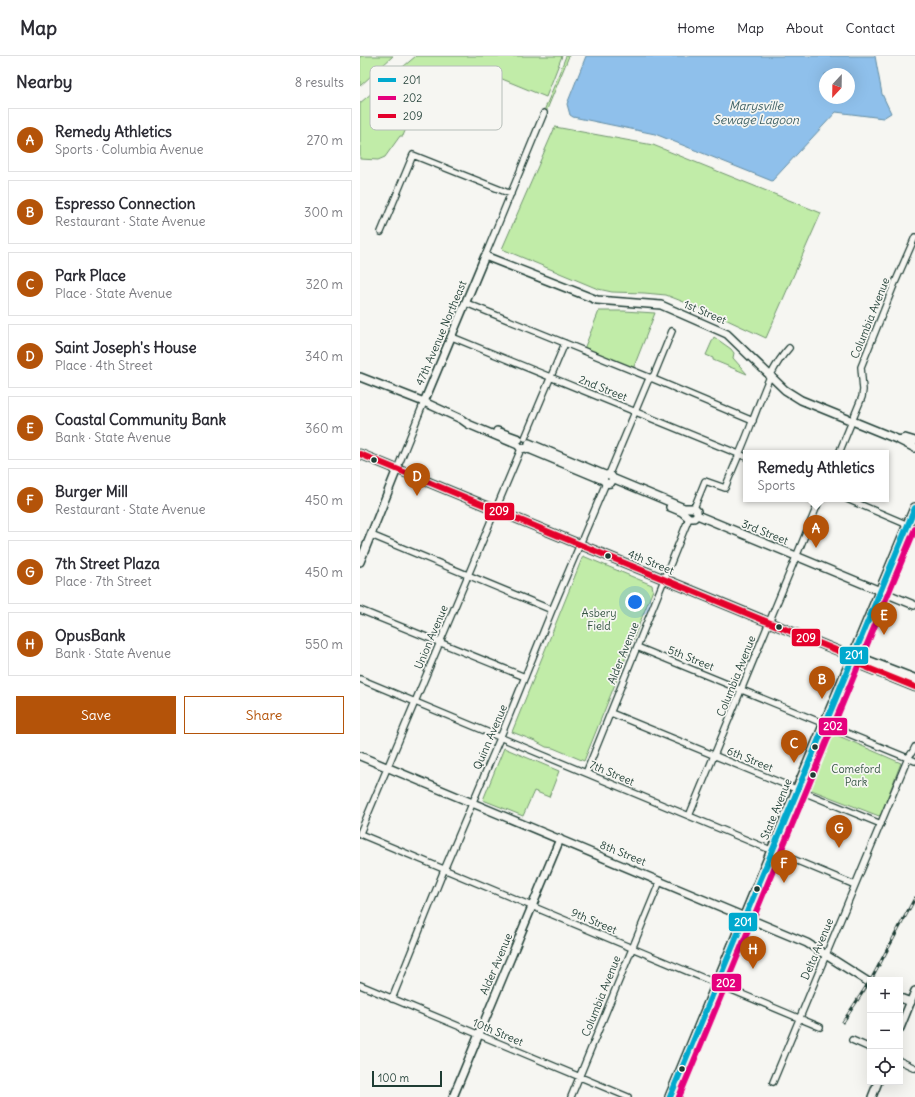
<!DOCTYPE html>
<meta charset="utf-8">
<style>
body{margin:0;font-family:Delius,sans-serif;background:#f7f7f7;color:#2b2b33}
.controls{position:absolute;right:12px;bottom:12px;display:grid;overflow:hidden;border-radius:0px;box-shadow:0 4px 16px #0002}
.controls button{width:36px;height:36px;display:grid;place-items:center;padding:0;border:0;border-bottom:1px solid #e1e1e2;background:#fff;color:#2b2b33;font:20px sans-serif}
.compass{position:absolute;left:459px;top:12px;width:36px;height:36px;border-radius:50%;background:#fff;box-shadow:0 4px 16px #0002;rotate:202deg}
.scale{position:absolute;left:12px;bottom:10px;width:70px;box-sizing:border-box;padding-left:4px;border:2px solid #1f3d34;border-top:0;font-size:11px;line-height:14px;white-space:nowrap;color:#1f3d34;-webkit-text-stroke:3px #f6f6f2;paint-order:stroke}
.you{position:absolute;left:275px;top:546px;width:14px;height:14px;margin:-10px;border:3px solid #fff;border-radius:50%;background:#1a73e8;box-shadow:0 0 0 6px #1a73e833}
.badge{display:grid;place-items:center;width:26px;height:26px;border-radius:50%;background:#b45309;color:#fff;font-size:13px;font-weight:700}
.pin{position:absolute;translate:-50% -33px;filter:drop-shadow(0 1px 2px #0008)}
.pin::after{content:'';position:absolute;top:21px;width:14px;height:12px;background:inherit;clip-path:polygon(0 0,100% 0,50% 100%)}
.popup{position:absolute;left:383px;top:394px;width:146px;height:52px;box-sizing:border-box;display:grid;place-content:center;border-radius:0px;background:#fff;filter:drop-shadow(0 1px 3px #0005);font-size:13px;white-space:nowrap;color:#7c7c81}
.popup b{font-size:15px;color:#2b2b33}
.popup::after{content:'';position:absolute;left:50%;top:100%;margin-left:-8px;border:8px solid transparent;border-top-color:#fff}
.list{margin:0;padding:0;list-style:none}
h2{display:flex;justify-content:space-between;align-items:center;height:52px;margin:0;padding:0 16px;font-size:17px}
h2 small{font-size:13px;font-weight:400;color:#7c7c81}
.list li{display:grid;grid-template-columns:26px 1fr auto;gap:12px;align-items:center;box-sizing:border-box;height:64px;margin:0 8px 8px;padding:0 8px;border:1px solid #e1e1e2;border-radius:0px}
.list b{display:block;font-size:15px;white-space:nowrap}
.list p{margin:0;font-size:13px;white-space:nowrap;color:#7c7c81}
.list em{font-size:13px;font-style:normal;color:#7c7c81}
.actions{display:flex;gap:8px;padding:12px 16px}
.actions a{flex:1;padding:9px 0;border:1px solid #b45309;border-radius:0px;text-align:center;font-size:14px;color:#b45309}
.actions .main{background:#b45309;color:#fff}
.icon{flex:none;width:22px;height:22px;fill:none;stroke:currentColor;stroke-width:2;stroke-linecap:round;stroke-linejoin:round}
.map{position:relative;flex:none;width:555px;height:1041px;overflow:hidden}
header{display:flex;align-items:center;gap:24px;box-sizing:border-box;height:56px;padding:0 20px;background:#fff;border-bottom:1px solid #e1e1e2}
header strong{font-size:19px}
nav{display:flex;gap:22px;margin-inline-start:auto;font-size:14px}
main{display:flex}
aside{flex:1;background:#fff}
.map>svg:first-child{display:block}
</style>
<header>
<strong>Map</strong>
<nav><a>Home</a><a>Map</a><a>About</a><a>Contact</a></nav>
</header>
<main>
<aside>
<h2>Nearby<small>8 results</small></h2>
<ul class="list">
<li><span class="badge">A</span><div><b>Remedy Athletics</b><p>Sports · Columbia Avenue</p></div><em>270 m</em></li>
<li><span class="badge">B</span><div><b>Espresso Connection</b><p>Restaurant · State Avenue</p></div><em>300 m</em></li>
<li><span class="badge">C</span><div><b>Park Place</b><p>Place · State Avenue</p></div><em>320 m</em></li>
<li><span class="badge">D</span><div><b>Saint Joseph's House</b><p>Place · 4th Street</p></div><em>340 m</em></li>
<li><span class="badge">E</span><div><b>Coastal Community Bank</b><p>Bank · State Avenue</p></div><em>360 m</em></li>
<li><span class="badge">F</span><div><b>Burger Mill</b><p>Restaurant · State Avenue</p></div><em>450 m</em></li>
<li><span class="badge">G</span><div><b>7th Street Plaza</b><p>Place · 7th Street</p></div><em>450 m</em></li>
<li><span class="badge">H</span><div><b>OpusBank</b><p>Bank · State Avenue</p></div><em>550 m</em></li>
</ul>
<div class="actions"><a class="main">Save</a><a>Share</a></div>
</aside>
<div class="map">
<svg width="555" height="1041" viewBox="0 0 555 1041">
<rect width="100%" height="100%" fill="#f6f6f2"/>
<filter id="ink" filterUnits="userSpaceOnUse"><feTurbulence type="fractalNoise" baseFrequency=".025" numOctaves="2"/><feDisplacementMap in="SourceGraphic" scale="8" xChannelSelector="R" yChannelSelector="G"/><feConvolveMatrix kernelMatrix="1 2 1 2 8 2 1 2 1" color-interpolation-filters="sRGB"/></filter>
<g filter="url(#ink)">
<!-- green -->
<path fill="#c1eca8" stroke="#70946e" d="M0 0H33L0 30Z
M56 0H202L186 41 113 11 109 19 97 28 90 25 68 39 60 37 43 80H40L25 101 18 104 0 103V47Z
M206 0H209L186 56 184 55Z
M195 71 293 89 461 157 406 282 352 257 306 239 284 237 252 236 238 233 142 193Z
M239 255H264L295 257 273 313 224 293Z
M354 281 371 293 374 297 373 302 387 318 353 304V302L346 299Z
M223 500 292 529 293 534 224 705 193 692 186 691 175 685 152 676Z
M472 677 541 707 521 758 519 760 449 733 447 727 467 680Z
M144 692 199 715 189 741 174 735 163 760 123 744Z"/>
<!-- water -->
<path fill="#8fc0eb" stroke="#628ca2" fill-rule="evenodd" d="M226 0H515L522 38 531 57 523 62 476 56 412 125 295 78 213 61 210 59 207 48ZM465 18H489V42H465Z"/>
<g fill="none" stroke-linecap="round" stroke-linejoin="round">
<defs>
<path id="minor" d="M21 176 53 99 151 138
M125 200 184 57
M106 247 291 322 393 365
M92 281 386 401
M165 382 205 287
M479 397 502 341 503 334 501 311 534 229 555 181
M37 413 64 346
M249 418 288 325 294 319 312 275
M487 443 548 469
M334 452 345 425 365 432C374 410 384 388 392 366 403 339 409 314 429 292
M11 479 192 554
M0 554 165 621
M277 591 555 705
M0 623 495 829
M251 657 521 768
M226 717 329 462
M329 760 460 443
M0 777 161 393
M0 778 460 971
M0 929 268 1041
M32 943 84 814 143 675 192 554 246 427
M492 984 510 992
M540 1005 555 1012
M413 1026 548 702 553 695 555 691
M211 1041 300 825"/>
<path id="tertiary" d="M0 321 64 346 101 363 108 368 158 389 161 393 165 392 171 394 243 424
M64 346 125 200 237 244 301 249 367 278 425 334 441 344 539 384 555 392
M137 375 159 383
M539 384 545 382 555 385
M169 387 245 419
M243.5 423a4.5 4.5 0 1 1 9 0a4.5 4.5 0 1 1-9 0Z
M252 422 324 452H334L337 455V459
M310 451 322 456 329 462H334L337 459
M337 459 554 549
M0 506 37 413
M0 700 447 887 510 927
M540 942 551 946
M540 972 555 935
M93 1041 200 783
M512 1041 518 1026"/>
<path id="secondary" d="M0 398 486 598 493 601 501 602 555 623
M493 601 498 608 555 631"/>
<path id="primary" d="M310 1041 437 734 555 452"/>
</defs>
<!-- minor casing -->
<use href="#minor" stroke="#1f3d34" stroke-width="8"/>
<!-- tertiary casing -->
<use href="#tertiary" stroke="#1f3d34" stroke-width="10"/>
<!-- secondary casing -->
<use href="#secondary" stroke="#1f3d34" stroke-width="11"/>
<!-- primary casing -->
<use href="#primary" stroke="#1f3d34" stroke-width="12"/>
<!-- minor -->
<use href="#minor" stroke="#f6f6f2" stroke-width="5.5"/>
<!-- tertiary -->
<use href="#tertiary" stroke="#f6f6f2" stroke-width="7"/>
<!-- secondary -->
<use href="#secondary" stroke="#f6f6f2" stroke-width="8"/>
<!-- primary -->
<use href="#primary" stroke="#f6f6f2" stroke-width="9"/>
<defs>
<path id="rail" d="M511 924 555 842
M483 966 510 925"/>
</defs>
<!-- rail casing -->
<use href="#rail" stroke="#1f3d34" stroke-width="3"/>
<!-- rail -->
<use href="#rail" stroke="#f6f6f2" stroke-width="1.5" stroke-dasharray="4.5" stroke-linecap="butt"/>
<defs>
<path id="bus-1" d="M310 1041 555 452"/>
<path id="bus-2" d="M319 1041 555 473"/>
<path id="bus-3" d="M0 398 493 601 498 608 555 631"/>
</defs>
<!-- bus-1 casing -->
<use href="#bus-1" stroke="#f6f6f2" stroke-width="9"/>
<!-- bus-2 casing -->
<use href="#bus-2" stroke="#f6f6f2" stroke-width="9"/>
<!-- bus-3 casing -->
<use href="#bus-3" stroke="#f6f6f2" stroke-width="9"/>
<!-- bus-1 -->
<use href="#bus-1" stroke="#00a9ce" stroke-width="6"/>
<!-- bus-2 -->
<use href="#bus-2" stroke="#e5007d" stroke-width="6"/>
<!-- bus-3 -->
<use href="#bus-3" stroke="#e4002b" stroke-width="6"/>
</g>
</g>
<!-- markers -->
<g fill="#1f3d34" stroke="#f6f6f2" stroke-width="1.5">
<circle cx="14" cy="404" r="3.5"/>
<circle cx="248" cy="500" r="3.5"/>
<circle cx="419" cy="571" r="3.5"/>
<circle cx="455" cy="691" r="3.5"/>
<circle cx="453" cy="719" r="3.5"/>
<circle cx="397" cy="833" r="3.5"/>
<circle cx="322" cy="1013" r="3.5"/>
</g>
<g text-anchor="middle" stroke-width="3.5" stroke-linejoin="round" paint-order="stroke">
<!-- street labels -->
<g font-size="11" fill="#1f3d34" stroke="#f6f6f2">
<text transform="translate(345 256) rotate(23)" y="4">1st Street</text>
<text transform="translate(510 262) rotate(-68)" y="4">Columbia Avenue</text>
<text transform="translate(81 277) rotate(-67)" y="4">47th Avenue Northeast</text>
<text transform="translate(243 332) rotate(22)" y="4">2nd Street</text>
<text transform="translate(405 476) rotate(22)" y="4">3rd Street</text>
<text transform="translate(291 506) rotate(22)" y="4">4th Street</text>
<text transform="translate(71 581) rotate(-67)" y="4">Union Avenue</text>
<text transform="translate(263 597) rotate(-68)" y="4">Alder Avenue</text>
<text transform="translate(331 602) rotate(22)" y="4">5th Street</text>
<text transform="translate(376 620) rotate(-68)" y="4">Columbia Avenue</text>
<text transform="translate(130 681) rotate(-67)" y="4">Quinn Avenue</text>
<text transform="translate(390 703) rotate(22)" y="4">6th Street</text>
<text transform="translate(252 717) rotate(23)" y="4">7th Street</text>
<text transform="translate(416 753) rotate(-68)" y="4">State Avenue</text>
<text transform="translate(263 797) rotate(22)" y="4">8th Street</text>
<text transform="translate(234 865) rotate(23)" y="4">9th Street</text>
<text transform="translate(457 893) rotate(-67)" y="4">Delta Avenue</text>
<text transform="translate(136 908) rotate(-67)" y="4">Alder Avenue</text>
<text transform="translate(241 940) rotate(-68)" y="4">Columbia Avenue</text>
<text transform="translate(138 976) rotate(23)" y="4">10th Street</text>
</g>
<!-- park labels -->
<g font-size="11" fill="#375745" stroke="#f6f6f2">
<text x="239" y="561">Asbery<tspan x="239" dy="13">Field</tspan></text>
<text x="496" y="717">Comeford<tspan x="496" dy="13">Park</tspan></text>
</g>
<!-- water labels -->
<g font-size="12" font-style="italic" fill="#3b5e62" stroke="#f6f6f2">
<text x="396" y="54">Marysville<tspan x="396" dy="14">Sewage Lagoon</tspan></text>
</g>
</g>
<!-- legend -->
<rect x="10" y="10" width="132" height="64" rx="6" fill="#f6f6f2" stroke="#b6beb9" stroke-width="1"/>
<rect x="18" y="22" width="18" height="4" fill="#00a9ce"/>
<rect x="18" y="40" width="18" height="4" fill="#e5007d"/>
<rect x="18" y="58" width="18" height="4" fill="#e4002b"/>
<g font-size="11" fill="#1f3d34">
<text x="43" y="28">201</text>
<text x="43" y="46">202</text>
<text x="43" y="64">209</text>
</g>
<g stroke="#f6f6f2" stroke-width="1.5">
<rect x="124" y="446" width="31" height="19" rx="4" fill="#e4002b"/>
<rect x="431" y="572" width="30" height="19" rx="4" fill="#e4002b"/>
<rect x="479" y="590" width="30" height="19" rx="4" fill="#00a9ce"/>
<rect x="458" y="661" width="30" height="19" rx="4" fill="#e5007d"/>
<rect x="368" y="856" width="30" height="20" rx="4" fill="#00a9ce"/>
<rect x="351" y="917" width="31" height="19" rx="4" fill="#e5007d"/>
</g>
<g font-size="11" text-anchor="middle" font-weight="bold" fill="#fff">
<text x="139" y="459">209</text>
<text x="446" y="586">209</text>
<text x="494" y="603">201</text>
<text x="473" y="674">202</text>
<text x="383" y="870">201</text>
<text x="366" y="931">202</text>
</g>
</svg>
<div class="controls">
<button>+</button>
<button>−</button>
<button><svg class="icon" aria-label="locate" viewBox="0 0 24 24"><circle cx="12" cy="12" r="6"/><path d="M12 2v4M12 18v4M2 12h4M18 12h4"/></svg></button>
</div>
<svg class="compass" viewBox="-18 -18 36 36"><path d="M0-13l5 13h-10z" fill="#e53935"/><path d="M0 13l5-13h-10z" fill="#7c7c81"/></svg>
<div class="scale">100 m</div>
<div class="you"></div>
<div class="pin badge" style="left:456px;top:492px">A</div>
<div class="popup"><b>Remedy Athletics</b>Sports</div>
<div class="pin badge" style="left:462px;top:643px">B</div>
<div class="pin badge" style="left:434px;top:707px">C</div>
<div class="pin badge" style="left:57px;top:440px">D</div>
<div class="pin badge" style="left:524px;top:579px">E</div>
<div class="pin badge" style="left:424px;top:827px">F</div>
<div class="pin badge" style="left:479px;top:792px">G</div>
<div class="pin badge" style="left:393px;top:913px">H</div>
</div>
</main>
